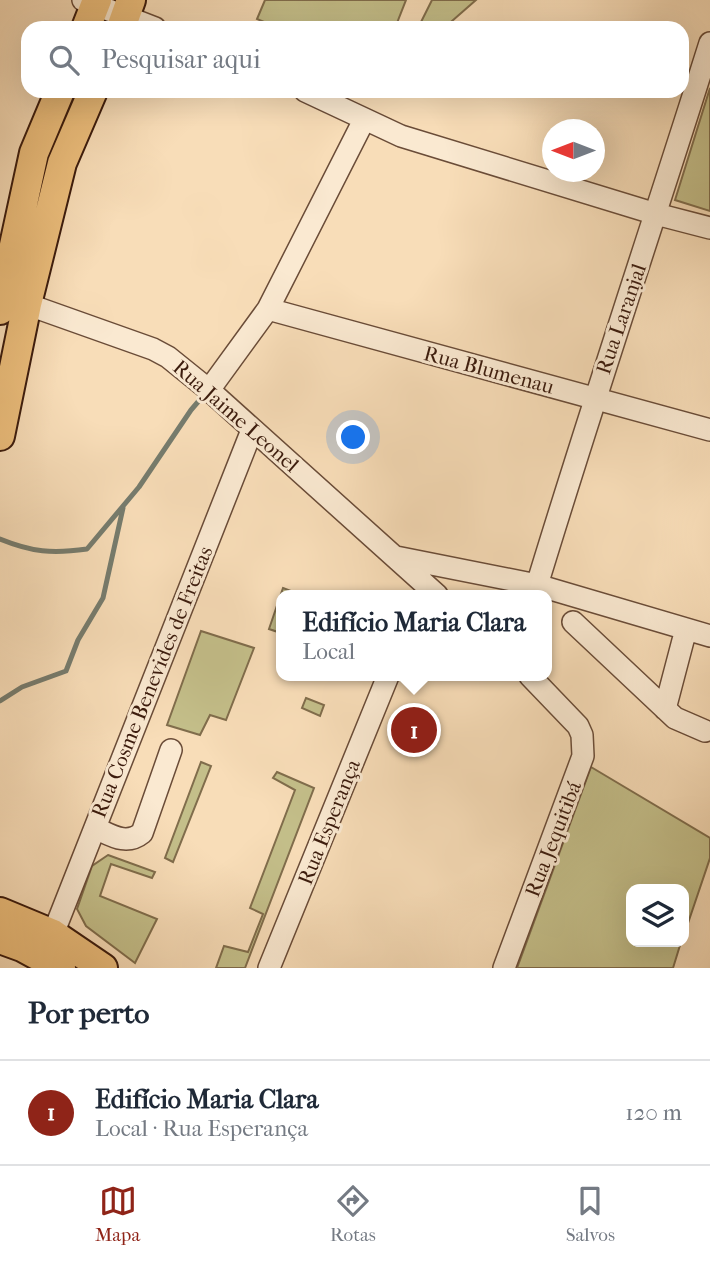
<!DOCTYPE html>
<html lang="pt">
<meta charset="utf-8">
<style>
body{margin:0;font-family:"IM FELL French Canon",serif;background:#f2f2f3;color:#1f2937}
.controls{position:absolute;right:21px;bottom:21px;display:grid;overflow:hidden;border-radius:14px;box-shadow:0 7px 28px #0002}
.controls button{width:63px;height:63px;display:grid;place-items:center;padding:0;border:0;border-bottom:2px solid #e0e1e3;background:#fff;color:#1f2937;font:35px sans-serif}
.compass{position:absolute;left:542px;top:119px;width:63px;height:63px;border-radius:50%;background:#fff;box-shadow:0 7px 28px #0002;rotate:270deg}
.you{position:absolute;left:354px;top:438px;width:24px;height:24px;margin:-18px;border:5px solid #fff;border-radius:50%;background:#1a73e8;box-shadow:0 0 0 10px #1a73e833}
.badge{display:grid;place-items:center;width:46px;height:46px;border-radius:50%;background:#8f2418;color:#fff;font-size:23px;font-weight:700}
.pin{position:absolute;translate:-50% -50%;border:4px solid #fff;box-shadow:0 2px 7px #0006}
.popup{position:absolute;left:276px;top:590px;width:276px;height:91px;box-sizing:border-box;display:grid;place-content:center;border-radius:14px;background:#fff;filter:drop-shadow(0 2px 5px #0005);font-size:23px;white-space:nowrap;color:#747a83}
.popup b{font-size:26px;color:#1f2937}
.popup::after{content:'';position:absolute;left:50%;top:100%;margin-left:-14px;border:14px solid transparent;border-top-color:#fff}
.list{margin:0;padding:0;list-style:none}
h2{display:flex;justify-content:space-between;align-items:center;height:91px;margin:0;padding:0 28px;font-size:30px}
h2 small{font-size:23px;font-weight:400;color:#747a83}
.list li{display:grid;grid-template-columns:46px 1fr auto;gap:21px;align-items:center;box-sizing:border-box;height:105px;padding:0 28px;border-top:2px solid #e0e1e3}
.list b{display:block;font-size:26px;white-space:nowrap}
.list p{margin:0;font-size:23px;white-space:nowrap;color:#747a83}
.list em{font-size:23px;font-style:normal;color:#747a83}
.icon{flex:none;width:38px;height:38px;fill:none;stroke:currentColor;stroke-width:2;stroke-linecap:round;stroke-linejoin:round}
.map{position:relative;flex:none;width:710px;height:968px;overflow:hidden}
.search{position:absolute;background:#fff;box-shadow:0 7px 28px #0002;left:21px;right:21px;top:21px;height:77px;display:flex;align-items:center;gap:18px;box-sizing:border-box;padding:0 24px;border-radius:21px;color:#747a83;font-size:26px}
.sheet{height:196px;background:#fff}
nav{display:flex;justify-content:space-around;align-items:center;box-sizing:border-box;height:98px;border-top:2px solid #e0e1e3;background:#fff;font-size:19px;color:#747a83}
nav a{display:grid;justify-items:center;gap:4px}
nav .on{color:#8f2418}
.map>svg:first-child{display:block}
</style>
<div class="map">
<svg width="710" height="968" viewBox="0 0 710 968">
<rect width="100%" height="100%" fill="#f8ddb8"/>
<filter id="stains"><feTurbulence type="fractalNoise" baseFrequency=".00286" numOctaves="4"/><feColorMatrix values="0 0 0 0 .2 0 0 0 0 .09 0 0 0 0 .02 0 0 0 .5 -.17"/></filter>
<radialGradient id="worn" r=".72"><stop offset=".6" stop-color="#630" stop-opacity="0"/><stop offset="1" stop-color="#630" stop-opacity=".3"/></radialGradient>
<!-- green -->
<path fill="#c4bf8a" stroke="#806d4c" stroke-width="2" d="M265 0H406L395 28H278L257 19Z
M432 0H476L444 28H418Z
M710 88V211L675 200Z
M283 588 301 595H281V633L269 629Z
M201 631 254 648 226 720 210 715 200 735 167 725Z
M306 698 324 705 320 716 302 708Z
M201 762 211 766 173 862 165 858Z
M591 767 710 838V858L684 935V889H631V942H681L673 968H517Z
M277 772 314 788 245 968H216L224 946 248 952 263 914 250 908 295 790 273 778Z
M108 855 155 872 152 878 111 864 100 896 157 919 135 963 86 926 77 909 92 866Z"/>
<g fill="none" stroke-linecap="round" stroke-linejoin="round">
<!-- stream -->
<path stroke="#767c6e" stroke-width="5" d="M0 539C32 552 52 554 87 549L139 487 191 410 203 396
M0 701 22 687 66 671 78 640 103 598 123 508"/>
<defs>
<path id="minor" d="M83 0 155 28
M305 91 401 136 656 214 710 228
M15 300 153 349 168 357 209 390 437 595
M268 309 710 430
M209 390 268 309 364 120
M396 557 537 585 710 636
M534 595C590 410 652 227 710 43
M573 622 675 718 705 731
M665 709 686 629
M95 828C111 835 126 846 142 833L171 750
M53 934 252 430
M269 968 388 676
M504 968 583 756 582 735 578 726 530 676"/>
<path id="major" d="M86 28 97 0
M121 28 131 0
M0 310 34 153 60 91
M0 436 27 304 62 163 93 91
M0 912 53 934 103 968
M0 939 22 947 61 968"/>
</defs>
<!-- minor casing -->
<use href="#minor" stroke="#6a4c38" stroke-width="24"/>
<!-- major casing -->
<use href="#major" stroke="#3b1b0d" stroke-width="32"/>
<!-- minor -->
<use href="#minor" stroke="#fae9d1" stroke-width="21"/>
<!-- major -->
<use href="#major" stroke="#ecbe7c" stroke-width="28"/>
</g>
<g text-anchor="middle" stroke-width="6" stroke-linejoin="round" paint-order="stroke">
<!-- street labels -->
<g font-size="21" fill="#3b1b0d" stroke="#fae9d1">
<text transform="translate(621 319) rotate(-71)" y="7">Rua Laranjal</text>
<text transform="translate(489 370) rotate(15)" y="7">Rua Blumenau</text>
<text transform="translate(236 416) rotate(41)" y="7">Rua Jaime Leonel</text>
<text transform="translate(152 682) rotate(-68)" y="7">Rua Cosme Benevides de Freitas</text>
<text transform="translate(329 822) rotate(-68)" y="7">Rua Esperança</text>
<text transform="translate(553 839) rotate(-69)" y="7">Rua Jequitibá</text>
</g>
</g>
<rect width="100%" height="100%" filter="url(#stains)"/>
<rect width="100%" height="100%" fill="url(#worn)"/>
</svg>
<div class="controls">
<button><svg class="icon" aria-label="layers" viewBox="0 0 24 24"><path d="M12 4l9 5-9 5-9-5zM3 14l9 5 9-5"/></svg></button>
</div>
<svg class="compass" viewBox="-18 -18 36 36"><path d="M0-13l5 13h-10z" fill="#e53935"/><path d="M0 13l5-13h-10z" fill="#747a83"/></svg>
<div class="you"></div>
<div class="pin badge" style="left:414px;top:730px">1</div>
<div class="popup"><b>Edifício Maria Clara</b>Local</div>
<div class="search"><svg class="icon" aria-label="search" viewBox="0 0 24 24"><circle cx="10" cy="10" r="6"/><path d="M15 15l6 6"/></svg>Pesquisar aqui</div>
</div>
<section class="sheet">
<h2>Por perto<small></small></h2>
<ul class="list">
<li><span class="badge">1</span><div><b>Edifício Maria Clara</b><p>Local · Rua Esperança</p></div><em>120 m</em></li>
</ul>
</section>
<nav>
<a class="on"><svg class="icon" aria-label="map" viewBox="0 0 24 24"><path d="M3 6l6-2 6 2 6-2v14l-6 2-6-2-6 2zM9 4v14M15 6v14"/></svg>Mapa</a>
<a><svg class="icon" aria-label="directions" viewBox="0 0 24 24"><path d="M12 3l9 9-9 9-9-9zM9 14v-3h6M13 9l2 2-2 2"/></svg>Rotas</a>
<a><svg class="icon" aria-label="saved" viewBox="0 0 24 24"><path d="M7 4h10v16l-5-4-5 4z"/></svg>Salvos</a>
</nav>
